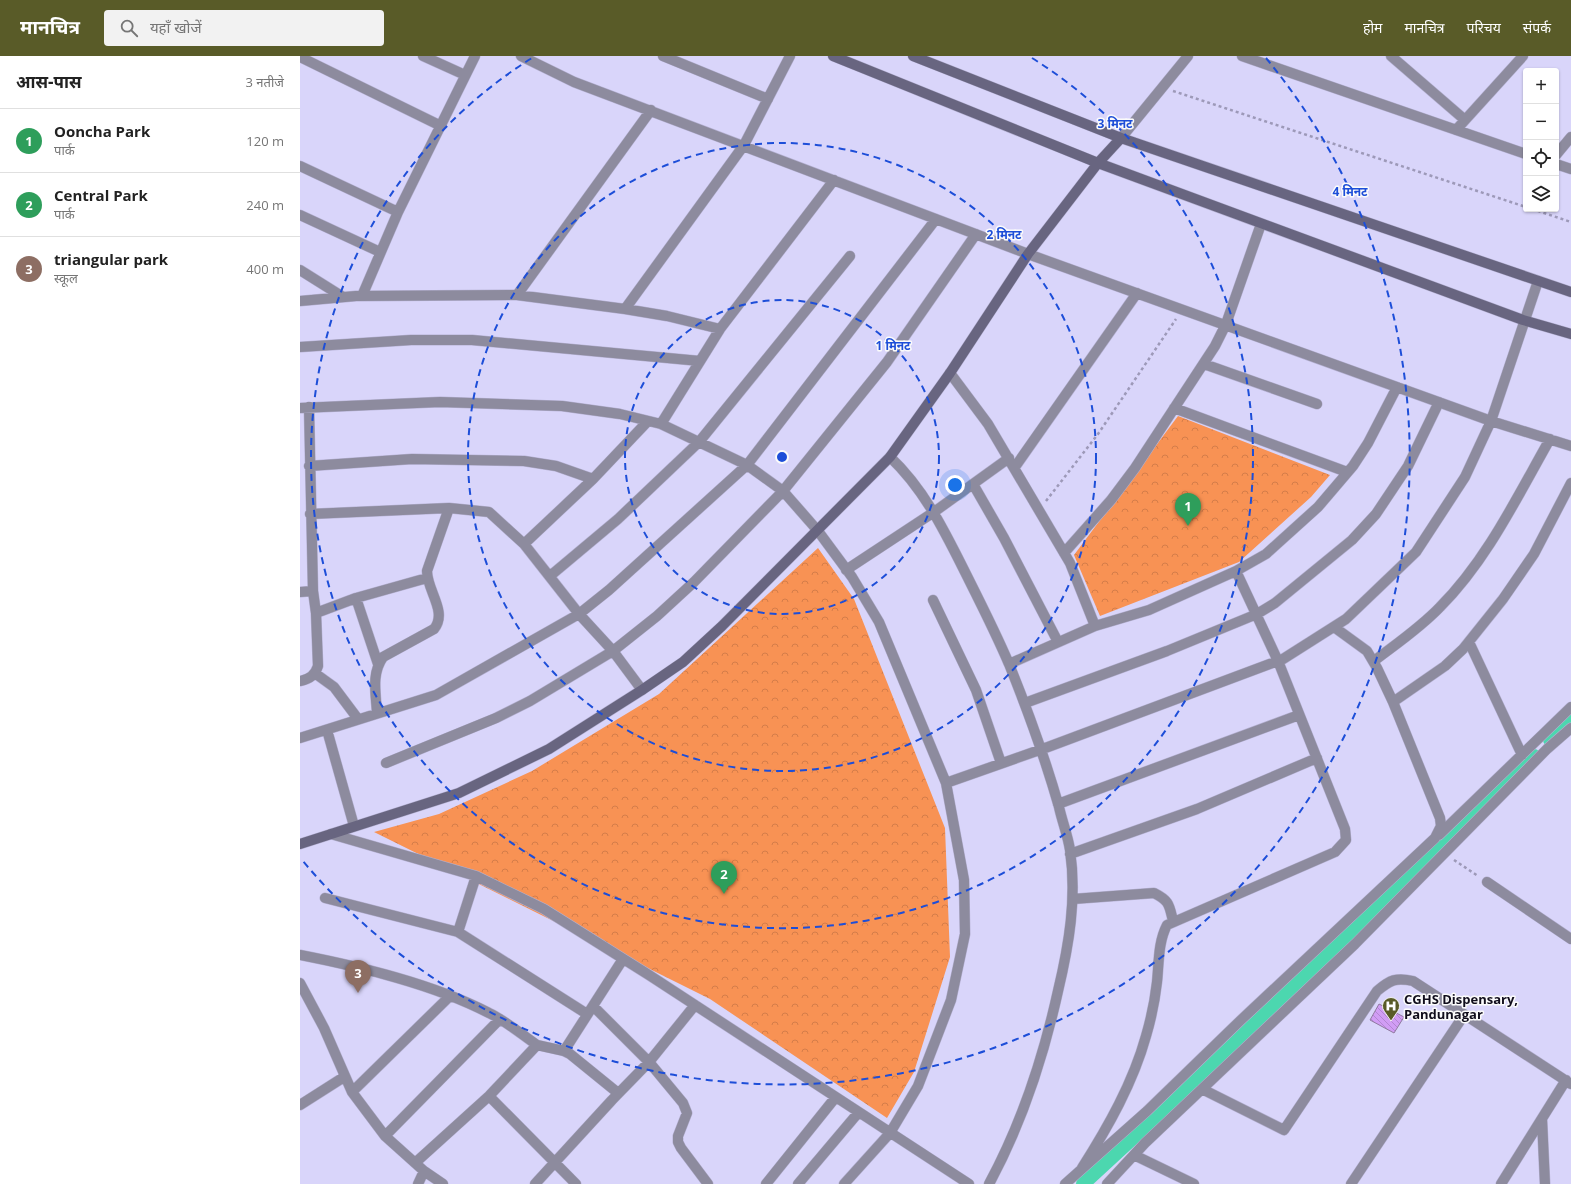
<!DOCTYPE html>
<html lang="hi">
<meta charset="utf-8">
<style>
body{margin:0;font-family:"Open Sans","Noto Sans Devanagari",sans-serif;background:#f2f2f2;color:#222}
.controls{position:absolute;right:12px;top:12px;display:grid;overflow:hidden;border-radius:4px;box-shadow:0 1px 3px #0004}
.controls button{width:36px;height:36px;display:grid;place-items:center;padding:0;border:0;border-bottom:1px solid #e0e0e0;background:#fff;color:#222;font:20px sans-serif}
.you{position:absolute;left:655px;top:429px;width:14px;height:14px;margin:-10px;border:3px solid #fff;border-radius:50%;background:#1a73e8;box-shadow:0 0 0 6px #1a73e833}
.badge{display:grid;place-items:center;width:26px;height:26px;border-radius:50%;background:#595b28;color:#fff;font-size:13px;font-weight:700}
.pin{position:absolute;translate:-50% -33px;filter:drop-shadow(0 1px 2px #0008)}
.pin::after{content:'';position:absolute;top:21px;width:14px;height:12px;background:inherit;clip-path:polygon(0 0,100% 0,50% 100%)}
.list{margin:0;padding:0;list-style:none}
h2{display:flex;justify-content:space-between;align-items:center;height:52px;margin:0;padding:0 16px;font-size:17px}
h2 small{font-size:13px;font-weight:400;color:#767676}
.list li{display:grid;grid-template-columns:26px 1fr auto;gap:12px;align-items:center;box-sizing:border-box;height:64px;padding:0 16px;border-top:1px solid #e0e0e0}
.list b{display:block;font-size:15px;white-space:nowrap}
.list p{margin:0;font-size:13px;white-space:nowrap;color:#767676}
.list em{font-size:13px;font-style:normal;color:#767676}
.icon{flex:none;width:22px;height:22px;fill:none;stroke:currentColor;stroke-width:2;stroke-linecap:round;stroke-linejoin:round}
.map{position:relative;flex:none;width:1271px;height:1128px;overflow:hidden}
header{display:flex;align-items:center;gap:24px;box-sizing:border-box;height:56px;padding:0 20px;background:#595b28;color:#fff}
header strong{font-size:19px}
nav{display:flex;gap:22px;margin-inline-start:auto;font-size:14px}
.search{width:280px;height:36px;background:#f2f2f2;display:flex;align-items:center;gap:10px;box-sizing:border-box;padding:0 14px;border-radius:4px;color:#767676;font-size:15px}
main{display:flex}
aside{flex:1;background:#fff}
.map>svg:first-child{display:block}
</style>
<header>
<strong>मानचित्र</strong>
<div class="search"><svg class="icon" aria-label="search" viewBox="0 0 24 24"><circle cx="10" cy="10" r="6"/><path d="M15 15l6 6"/></svg>यहाँ खोजें</div>
<nav><a>होम</a><a>मानचित्र</a><a>परिचय</a><a>संपर्क</a></nav>
</header>
<main>
<aside>
<h2>आस-पास<small>3 नतीजे</small></h2>
<ul class="list">
<li><span class="badge" style="background:#2e9e5b">1</span><div><b>Ooncha Park</b><p>पार्क</p></div><em>120 m</em></li>
<li><span class="badge" style="background:#2e9e5b">2</span><div><b>Central Park</b><p>पार्क</p></div><em>240 m</em></li>
<li><span class="badge" style="background:#8d6e63">3</span><div><b>triangular park</b><p>स्कूल</p></div><em>400 m</em></li>
</ul>
</aside>
<div class="map">
<svg width="1271" height="1128" viewBox="0 0 1271 1128">
<defs>
<pattern id="park-crowns" width="20" height="18" patternUnits="userSpaceOnUse"><rect width="20" height="18" fill="#f89254"/><path d="M2 6a3 3 0 1 1 6 0M12 15a3 3 0 1 1 6 0" fill="none" stroke="#d47d49"/></pattern>
<pattern id="building-back-hatch" width="6" height="6" patternUnits="userSpaceOnUse"><rect width="6" height="6" fill="#d19df5"/><path d="M-1 5l2 2M0 0l6 6M5-1l2 2" fill="none" stroke="#b286d2"/></pattern>
</defs>
<rect width="100%" height="100%" fill="#d9d5fa"/>
<!-- park -->
<path fill="url(#park-crowns)" d="M878 360 1030 419 1011 441 939 506 800 560 774 499Z
M518 492 554 543 645 772 650 901 614 1016 587 1062 410 943 74 776 139 758 232 715 359 638Z"/>
<g fill="none" stroke-linecap="round" stroke-linejoin="round">
<!-- canal -->
<path stroke="#4cd7af" stroke-width="14" d="M1250 684 1271 665
M783 1128 899 1021 1234 700"/>
</g>
<!-- building -->
<path fill="url(#building-back-hatch)" stroke="#907aa0" d="M1079 948 1104 961 1094 977 1070 964Z"/>
<g fill="none" stroke-linecap="round" stroke-linejoin="round">
<defs>
<path id="street" d="M123 0 165 19
M221 0 274 26 728 198 1191 365 1271 390
M363 0 468 43
M942 0 1226 98
M1091 0 1165 64
M0 1 139 69
M1156 74 1223 0
M821 82 888 0
M1256 99 1271 81
M1256 108 1271 113
M0 110 98 156
M0 159 80 196
M0 214 43 241
M217 239 351 54
M62 240 98 156 175 0
M0 245 56 240 217 239 325 253 367 260 420 273 534 124
M325 253 444 89 490 0
M0 291 111 284H172L400 305
M904 308 1017 348
M650 317 688 368 770 507 795 570 709 608C728 655 745 702 759 751 762 765 768 780 770 794 777 842 769 889 758 935 743 1003 722 1067 689 1128
M0 352 140 346 262 350 320 358 361 368 447 409 483 435 518 475 552 521 579 566 646 727 664 824 665 878 651 944 618 1030 590 1077 544 1128
M874 352 1047 416
M361 368 420 273
M590 401C623 432 643 472 663 512 679 544 695 575 709 608
M9 410 112 403 224 405 256 410 293 423
M715 411 837 237
M673 428 704 482 758 586
M10 458 149 452 189 456 224 488 279 558 313 595 342 634
M224 488 293 423 348 365
M764 497 811 444 835 412 915 290 926 268 961 168
M546 514 634 456 709 402
M936 515 966 498 1018 451 1053 410 1068 387 1097 331
M250 520 318 463 399 386 550 200
M0 536 13 535 9 351
M56 542 78 608
M633 544 676 634 701 707
M16 557 56 542 127 522
M1034 571 1067 595 1077 612 1093 646 1145 610 1163 593 1203 543 1234 498 1271 427
M1169 586 1222 699
M1074 605C1096 588 1120 572 1140 551 1187 504 1217 441 1250 383
M16 618 34 631 58 663
M0 625C10 623 15 619 18 610L16 557 13 535
M725 647 867 595 957 558 975 547 1052 484 1076 458 1108 410 1139 346
M77 657C76 638 71 618 83 601L134 573C148 556 127 535 127 515L149 452
M27 674 54 770
M0 682 136 639 279 558 309 534 447 409 636 163
M86 707 196 662 230 645 313 595 357 560 394 526 483 435 587 306 676 178
M646 727 748 691 983 603 1046 563 1116 496 1165 421 1191 365 1238 225
M758 748 999 659
M31 778 176 820 244 853 349 919 669 1128
M1139 779 1271 651
M770 798 897 753 1017 702
M1187 826 1271 883
M25 842 158 876 176 820
M773 843 854 837C870 845 869 849 873 865
M158 876 287 958
M0 899C61 911 133 928 189 957 206 965 221 978 237 989L189 1040 115 1107
M0 927 24 972 52 1036 85 1080 124 1115 118 1128
M293 950 349 1006 383 1047 387 1057 378 1080V1086L381 1092 408 1128
M237 989 264 995 270 998 318 1037
M264 995 323 903
M902 1033 984 1074 1077 935C1090 924 1096 921 1113 925L1271 1028
M52 1036 150 940
M189 1040 276 1128
M0 1049 44 1021
M1242 1063 1245 1128
M85 1080 200 963
M834 1099 894 1128
M782 1112C808 1071 833 1027 846 980 851 963 855 944 857 926 859 907 858 886 867 869L1035 796 1046 784 1045 773 978 605 936 515 849 554 795 570
M124 1115 143 1128
M235 1128 312 1044 349 1006 395 949
M466 1128 535 1042
M498 1128 558 1057
M765 1128 847 1055 942 963 1135 782 1141 770 1140 762 1093 646
M807 1128 845 1087 1055 888 1247 693 1271 672
M1051 1128 1164 959
M1201 1128 1266 1024"/>
<path id="secondary" d="M533 0 798 107 1223 264 1271 278
M613 0 821 82 1271 236
M0 788 159 737 249 693 342 634 383 606 422 570 590 401 650 317 728 198 798 107 821 82"/>
</defs>
<!-- street casing -->
<use href="#street" stroke="#b5b1d2" stroke-width="11"/>
<!-- secondary casing -->
<use href="#secondary" stroke="#b5b1d2" stroke-width="11"/>
<!-- path -->
<path stroke="#9d99b8" stroke-width="2.5" stroke-dasharray="3 3" stroke-linecap="butt" d="M873 35 1226 151
M1232 153 1271 166
M746 445 798 378 876 263
M1154 804 1178 820"/>
<!-- street -->
<use href="#street" stroke="#8d8b9e" stroke-width="10"/>
<!-- secondary -->
<use href="#secondary" stroke="#686580" stroke-width="10"/>
</g>
<!-- distance rings -->
<g fill="none" stroke="#1d4ed8" stroke-width="2" stroke-dasharray="7 5">
<circle cx="482" cy="401" r="157"/>
<circle cx="482" cy="401" r="314"/>
<path d="M732 2A471 471 0 1 1 232 2"/>
<path d="M966 2A627 627 0 0 1 2 804"/>
</g>
<!-- icons -->
<defs>
<symbol id="hospital-pin" viewBox="-11 -11 22 30"><path d="M0 17L-7.5 6A9.5 9.5 0 1 1 7.5 6Z" fill="#595b28" stroke="#fbfbfb"/><path d="M-5-5h3v3.5h4V-5h3V5h-3V1.5h-4V5h-3Z" fill="#fff"/></symbol>
</defs>
<g fill-rule="evenodd">
<use href="#hospital-pin" x="1081" y="940" width="20" height="27"/>
</g>
<g text-anchor="middle" stroke-width="3" stroke-linejoin="round" paint-order="stroke">
<!-- poi labels -->
<g font-size="13" font-weight="bold" fill="#110e1d" stroke="#fbfbfb" text-anchor="start">
<text x="1104" y="948">CGHS Dispensary,<tspan x="1104" dy="15">Pandunagar</tspan></text>
</g>
</g>
<circle cx="482" cy="401" r="6" fill="#1d4ed8" stroke="#fbfbfb" stroke-width="2"/>
<g font-size="12" text-anchor="middle" font-weight="bold" fill="#1d4ed8" stroke="#fbfbfb" stroke-width="3" stroke-linejoin="round" paint-order="stroke">
<text x="815" y="72">3 मिनट</text>
<text x="1050" y="140">4 मिनट</text>
<text x="704" y="183">2 मिनट</text>
<text x="593" y="294">1 मिनट</text>
</g>
</svg>
<div class="controls">
<button>+</button>
<button>−</button>
<button><svg class="icon" aria-label="locate" viewBox="0 0 24 24"><circle cx="12" cy="12" r="6"/><path d="M12 2v4M12 18v4M2 12h4M18 12h4"/></svg></button>
<button><svg class="icon" aria-label="layers" viewBox="0 0 24 24"><path d="M12 4l9 5-9 5-9-5zM3 14l9 5 9-5"/></svg></button>
</div>
<div class="you"></div>
<div class="pin badge" style="left:888px;top:470px;background:#2e9e5b">1</div>
<div class="pin badge" style="left:424px;top:838px;background:#2e9e5b">2</div>
<div class="pin badge" style="left:58px;top:937px;background:#8d6e63">3</div>
</div>
</main>
